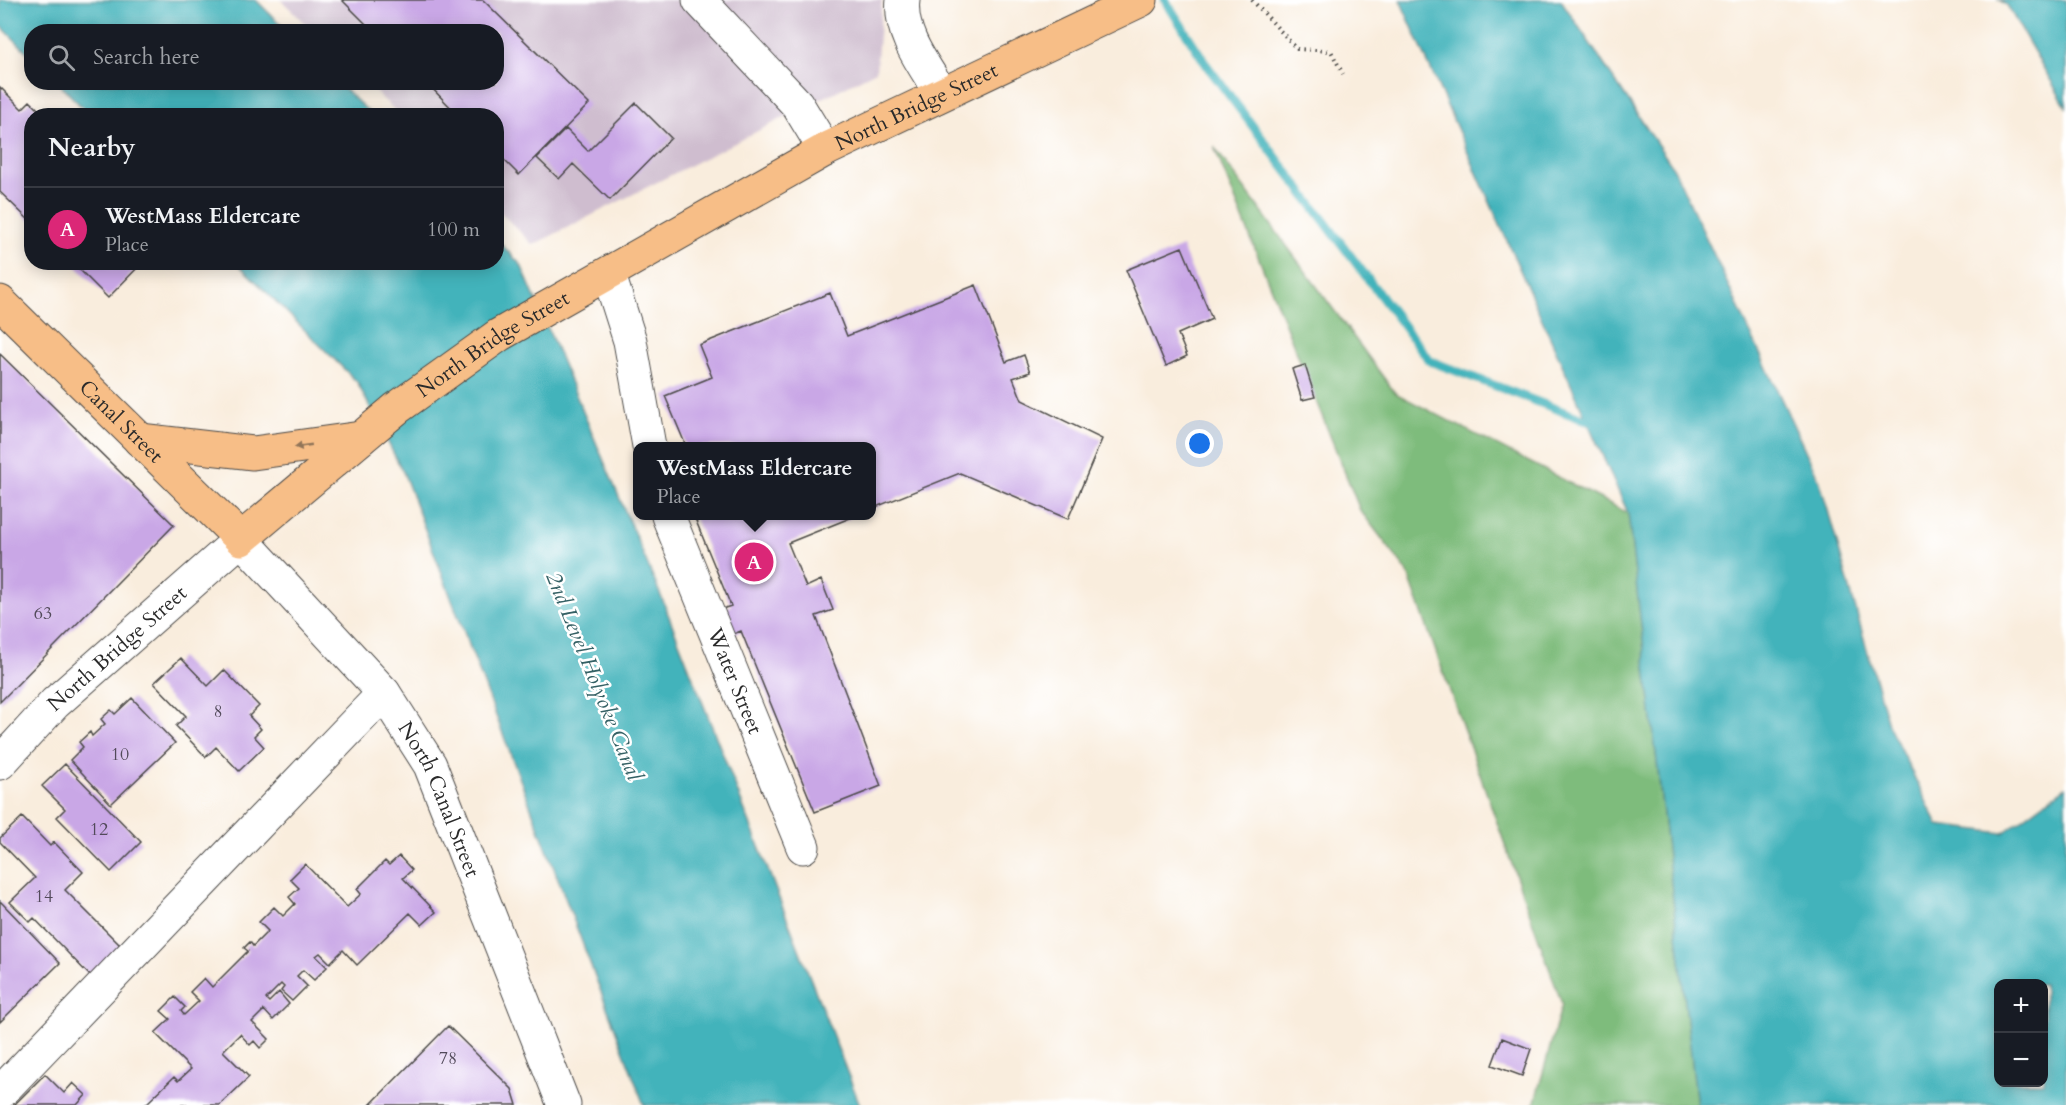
<!DOCTYPE html>
<meta charset="utf-8">
<style>
body{margin:0;font-family:Cardo,serif;background:#242831;color:#f1f3f6}
.controls{position:absolute;right:18px;bottom:18px;display:grid;overflow:hidden;border-radius:12px;box-shadow:0 3px 15px #0003}
.controls button{width:54px;height:54px;display:grid;place-items:center;padding:0;border:0;border-bottom:2px solid #363941;background:#171b24;color:#f1f3f6;font:30px sans-serif}
.you{position:absolute;left:1200px;top:444px;width:21px;height:21px;margin:-15px;border:4px solid #fff;border-radius:50%;background:#1a73e8;box-shadow:0 0 0 9px #1a73e833}
.badge{display:grid;place-items:center;width:39px;height:39px;border-radius:50%;background:#db2777;color:#fff;font-size:20px;font-weight:700}
.pin{position:absolute;translate:-50% -50%;border:3px solid #fff;box-shadow:0 2px 6px #0006}
.popup{position:absolute;left:633px;top:442px;width:243px;height:78px;box-sizing:border-box;display:grid;place-content:center;border-radius:12px;background:#171b24;filter:drop-shadow(0 2px 4px #0005);font-size:20px;white-space:nowrap;color:#9ea1a6}
.popup b{font-size:22px;color:#f1f3f6}
.popup::after{content:'';position:absolute;left:50%;top:100%;margin-left:-12px;border:12px solid transparent;border-top-color:#171b24}
.list{margin:0;padding:0;list-style:none}
h2{display:flex;justify-content:space-between;align-items:center;height:78px;margin:0;padding:0 24px;font-size:26px}
h2 small{font-size:20px;font-weight:400;color:#9ea1a6}
.list li{display:grid;grid-template-columns:39px 1fr auto;gap:18px;align-items:center;box-sizing:border-box;height:84px;padding:0 24px;border-top:2px solid #363941}
.list b{display:block;font-size:22px;white-space:nowrap}
.list p{margin:0;font-size:20px;white-space:nowrap;color:#9ea1a6}
.list em{font-size:20px;font-style:normal;color:#9ea1a6}
.icon{flex:none;width:33px;height:33px;fill:none;stroke:currentColor;stroke-width:2;stroke-linecap:round;stroke-linejoin:round}
.map{position:relative;flex:none;width:2066px;height:1105px;overflow:hidden}
.search{position:absolute;background:#171b24;box-shadow:0 3px 15px #0003;left:24px;top:24px;width:480px;height:66px;display:flex;align-items:center;gap:15px;box-sizing:border-box;padding:0 21px;border-radius:24px;color:#9ea1a6;font-size:22px}
.panel{position:absolute;background:#171b24;box-shadow:0 3px 15px #0003;left:24px;top:108px;width:480px;height:162px;border-radius:24px}
.map>svg:first-child{display:block}
</style>
<div class="map">
<svg width="2066" height="1105" viewBox="0 0 2066 1105">
<rect width="100%" height="100%" fill="#fff"/>
<filter id="ink" filterUnits="userSpaceOnUse"><feTurbulence type="fractalNoise" baseFrequency=".0167" numOctaves="2"/><feDisplacementMap in="SourceGraphic" scale="12" xChannelSelector="R" yChannelSelector="G"/><feConvolveMatrix kernelMatrix="1 2 1 2 8 2 1 2 1" color-interpolation-filters="sRGB"/></filter>
<filter id="wash" filterUnits="userSpaceOnUse"><feTurbulence type="fractalNoise" baseFrequency=".008" numOctaves="4" result="noise"/><feDisplacementMap in="SourceGraphic" scale="24" xChannelSelector="R" yChannelSelector="G"/><feGaussianBlur stdDeviation="1.35" result="paint"/><feColorMatrix in="noise" values="0 0 0 0 0 0 0 0 0 0 0 0 0 0 0 0 0 1.4 0 .05"/><feComposite in="paint" operator="in"/></filter>
<g filter="url(#wash)">
<rect width="100%" height="100%" fill="#f9eddd"/>
<!-- industrial -->
<path fill="#cfbdcf" d="M281 0H882L876 71 533 245 497 209 496 116 400 115 366 83 496 82V32L313 31Z"/>
<!-- forest -->
<path fill="#7ebc7b" stroke="#547453" stroke-width="1.5" d="M1214 147 1395 393 1628 513 1697 1105H1534L1562 1004 1407 571 1360 510Z"/>
<!-- water -->
<path fill="#43b3bb" stroke="#376f73" stroke-width="1.5" fill-rule="evenodd" d="M0 0H256L287 31 32 32 31 56 0 25Z
M1400 0H1561L1674 169 1820 482 1888 724 1938 825 2003 833 2066 787V1105H1697L1628 513ZM1998 984H2044V1082H1998Z
M1999 0H2066V107L2007 5Z
M58 83H338L372 115H90Z
M497 240 521 265 661 596 860 1105H644L404 474 357 382 237 263 496 262Z"/>
<g fill="none" stroke-linecap="round" stroke-linejoin="round">
<!-- stream -->
<path stroke="#43b3bb" stroke-width="9" d="M1165 0 1208 67 1430 361 1588 421"/>
</g>
<g id="blocks">
<!-- building -->
<path fill="#c9a7e6" d="M342 0H483L589 104 519 175 496 152V116H459L426 82H496V32H374Z
M0 87 22 109 30 101 45 116H32V223L0 192Z
M636 103 671 138 610 200 573 164 559 179 537 158 566 129 588 151Z
M1182 247 1212 319 1178 334 1187 356 1166 366 1126 270Z
M72 262H143L108 298Z
M976 285 1006 362 1024 355 1030 372 1013 378 1022 400 1102 439 1068 519 960 473 871 509V446H686L665 396 712 377 699 345 830 293 847 336Z
M0 354 174 525 0 702Z
M1305 365 1315 397 1302 400 1292 369Z
M694 516H855L788 543 806 587 821 580 833 610 816 616 881 786 815 812 741 631 731 635 722 609 731 606Z
M181 658 208 686 224 670 259 706 249 716 261 729 254 736 264 747 239 771 216 747 206 757 176 726 186 716 154 683Z
M132 698 175 743 111 804 70 760 83 747 79 742 90 732 92 736 105 724 101 719 111 710 115 714Z
M65 764 141 842 111 872 57 817 65 809 42 786Z
M22 817 50 846 54 842 83 872 65 890 127 952 96 982 34 918 30 922 10 902 35 878 0 842V838Z
M399 856 412 870 403 878 436 912 422 925 410 913 357 965 343 950 330 963 320 953 316 956 327 967 314 980 303 970 297 976 307 986 292 1001 281 991 284 987 281 984 266 999 269 1002 279 992 289 1004 273 1020 264 1010 252 1022 269 1039 260 1048 254 1041 250 1045 240 1034 223 1051 249 1077 220 1105H145L174 1077 178 1081 191 1069 155 1033 170 1019 161 1011 175 997 185 1007 181 1011 184 1015 199 1001 190 992 204 978 212 987 248 951 244 948 250 942 253 946 268 931 259 922 274 907 283 916 295 904 289 897 299 888 290 879 305 864 347 907 361 894 357 889 385 861 389 865Z
M0 901 60 963 0 1022Z
M448 1026 512 1089 517 1105H370Z
M1502 1038 1531 1049 1522 1076 1492 1065Z
M45 1074 64 1093 73 1083 86 1095 77 1105H14Z"/>
</g>
</g>
<g filter="url(#ink)">
<use href="#blocks" fill-opacity="0" stroke="#4a4846" stroke-width="1.5"/>
<g fill="none" stroke-linecap="round" stroke-linejoin="round">
<defs>
<g id="minor">
<path d="M699 0 797 104 825 150"/>
<path d="M903 0C899 34 924 65 941 93"/>
<path d="M609 275 630 341 649 446"/>
<path id="s1" d="M668 516 803 847"/>
<path id="s2" d="M0 763 55 703 241 539 384 693 430 765 564 1105"/>
<path d="M0 1093 384 693"/>
</g>
<g id="major">
<path id="s3" d="M0 302 241 539 397 408 499 335 825 150 1141 0"/>
<path d="M140 440 253 453 361 438"/>
</g>
</defs>
<!-- minor casing -->
<use href="#minor" stroke="#4a4846" stroke-width="35"/>
<!-- major casing -->
<use href="#major" stroke="#4a4846" stroke-width="35"/>
<!-- path -->
<path stroke="#4a4846" stroke-width="4" stroke-dasharray="1.5 4.5" stroke-linecap="butt" d="M1252 0 1297 49 1331 51 1343 74"/>
<!-- minor -->
<use href="#minor" stroke="#fff" stroke-width="33"/>
<!-- major -->
<use href="#major" stroke="#f7be87" stroke-width="33"/>
</g>
<!-- one-way arrows -->
<defs><path id="oneway-solid" d="M-6-.8H1V-3.2L6.5 0L1 3.2V.8H-6Z" transform="scale(1.5)"/></defs>
<use fill="#917459" href="#oneway-solid" transform="translate(303 446) rotate(172)"/>
</g>
<g text-anchor="middle" stroke-width="5" stroke-linejoin="round" paint-order="stroke">
<!-- number labels -->
<g font-size="18" fill="#524a5a">
<text x="43" y="619">63</text>
<text x="218" y="717">8</text>
<text x="120" y="760">10</text>
<text x="99" y="835">12</text>
<text x="44" y="902">14</text>
<text x="448" y="1064">78</text>
</g>
<!-- street labels -->
<g font-size="21" fill="#2b2b2b" stroke="#fff">
<text dy="7" stroke="none"><textPath href="#s3" startOffset="1143">North Bridge Street</textPath></text>
<text dy="7" stroke="none"><textPath href="#s3" startOffset="657">North Bridge Street</textPath></text>
<text dy="7" stroke="none"><textPath href="#s3" startOffset="170">Canal Street</textPath></text>
<text dy="7" stroke="none"><textPath href="#s2" startOffset="164">North Bridge Street</textPath></text>
<text dy="7" stroke="none"><textPath href="#s1" startOffset="178">Water Street</textPath></text>
<text dy="7" stroke="none"><textPath href="#s2" startOffset="660">North Canal Street</textPath></text>
</g>
<!-- water labels -->
<g font-size="22" font-style="italic" fill="#356165" stroke="#fff">
<text transform="translate(595 676) rotate(68)" y="8">2nd Level Holyoke Canal</text>
</g>
</g>
</svg>
<div class="controls">
<button>+</button>
<button>−</button>
</div>
<div class="you"></div>
<div class="pin badge" style="left:754px;top:562px">A</div>
<div class="popup"><b>WestMass Eldercare</b>Place</div>
<div class="search"><svg class="icon" aria-label="search" viewBox="0 0 24 24"><circle cx="10" cy="10" r="6"/><path d="M15 15l6 6"/></svg>Search here</div>
<section class="panel">
<h2>Nearby<small></small></h2>
<ul class="list">
<li><span class="badge">A</span><div><b>WestMass Eldercare</b><p>Place</p></div><em>100 m</em></li>
</ul>
</section>
</div>
